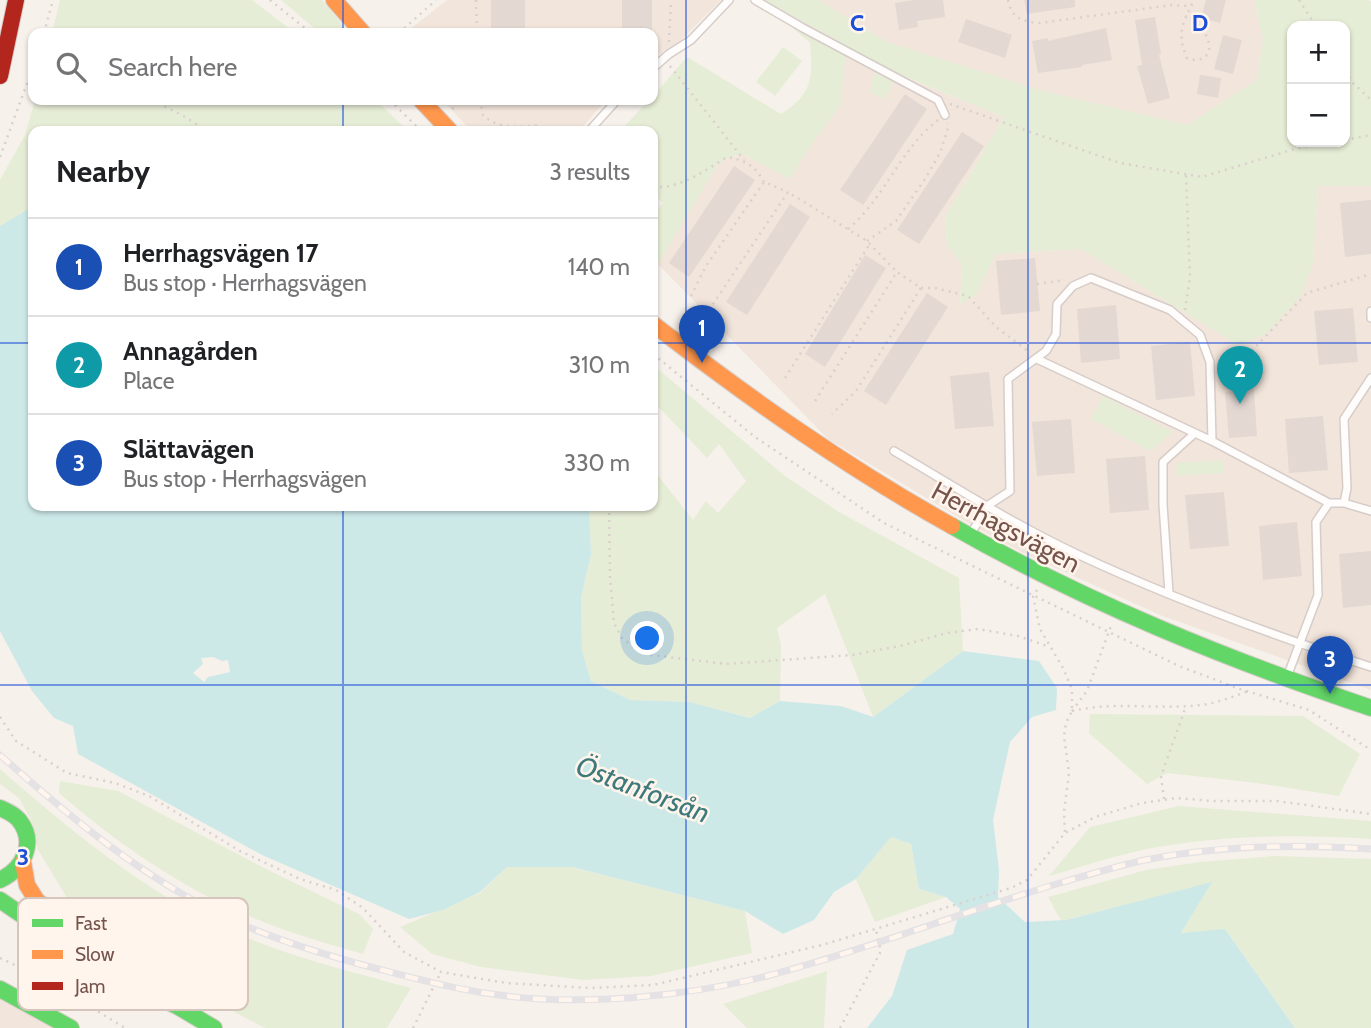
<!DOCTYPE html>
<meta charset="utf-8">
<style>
body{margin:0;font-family:Cabin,sans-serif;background:#f2f2f2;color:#202124}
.controls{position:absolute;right:21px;top:21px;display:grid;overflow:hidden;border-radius:14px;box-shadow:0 2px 5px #0004}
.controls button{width:63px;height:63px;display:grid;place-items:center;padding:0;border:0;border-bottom:2px solid #e0e0e0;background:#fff;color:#202124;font:35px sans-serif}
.you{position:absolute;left:648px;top:639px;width:24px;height:24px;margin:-18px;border:5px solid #fff;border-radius:50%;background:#1a73e8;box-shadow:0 0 0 10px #1a73e833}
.badge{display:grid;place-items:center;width:46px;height:46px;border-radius:50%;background:#a38b83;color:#fff;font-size:23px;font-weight:700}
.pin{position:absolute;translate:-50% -58px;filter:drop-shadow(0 2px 4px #0008)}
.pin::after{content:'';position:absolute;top:37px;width:24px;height:21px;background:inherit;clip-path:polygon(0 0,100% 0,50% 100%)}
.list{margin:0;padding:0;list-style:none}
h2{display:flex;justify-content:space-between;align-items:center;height:91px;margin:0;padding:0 28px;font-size:30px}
h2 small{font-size:23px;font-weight:400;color:#757577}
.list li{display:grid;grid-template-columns:46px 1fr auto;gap:21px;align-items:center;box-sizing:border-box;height:98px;padding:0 28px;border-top:2px solid #e0e0e0}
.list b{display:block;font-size:26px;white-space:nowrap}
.list p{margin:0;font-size:23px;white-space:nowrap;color:#757577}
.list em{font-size:23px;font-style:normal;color:#757577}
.icon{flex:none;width:38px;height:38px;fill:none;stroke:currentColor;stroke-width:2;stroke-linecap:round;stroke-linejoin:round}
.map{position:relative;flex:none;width:1371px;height:1028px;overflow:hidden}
.search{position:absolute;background:#fff;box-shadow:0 2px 5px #0004;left:28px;top:28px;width:630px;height:77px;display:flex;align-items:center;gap:18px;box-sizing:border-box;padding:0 24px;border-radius:14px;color:#757577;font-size:26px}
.panel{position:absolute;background:#fff;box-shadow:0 2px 5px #0004;left:28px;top:126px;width:630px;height:385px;border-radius:14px}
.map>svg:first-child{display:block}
</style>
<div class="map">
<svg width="1371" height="1028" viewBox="0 0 1371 1028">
<rect width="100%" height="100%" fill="#f7f1eb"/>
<!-- residential -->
<path fill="#f2e5db" d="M447 0H721L679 42 653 58V33H405Z
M818 0H1254L1263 39 1257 80 1187 125 1043 91 887 42Z
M845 48 877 63 870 92 884 100 897 74 1004 117 945 217 947 245 962 264 960 303 976 296 994 254 1081 249 1238 345 1313 264 1318 186H1371V690L1160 615 1025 554 970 524 828 439 658 264 718 164 730 157 743 154 790 179 809 148Z
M443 100H606L579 131H471Z
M0 997 54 1028H0Z"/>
<!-- green -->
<path fill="#e6edd6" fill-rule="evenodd" d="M60 0H252L295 33H52Z
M281 0H322L349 33H320Z
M761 0H818L887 42 1043 91 1187 125 1257 80 1263 39 1254 0H1369L1371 2V186H1318L1313 264 1300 297 1266 334 1238 345 1081 249 995 254 976 296 960 304 962 264 947 245 945 217 1004 117 898 74 884 100 870 92 877 63 846 48 840 106 809 148 790 179 743 154 730 157 718 164 658 264 653 260V214L663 203 653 193V131H620L649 100H653V96L687 57 781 114C813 94 813 77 810 43ZM1292 26H1345V142H1292Z
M783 47 802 61 775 96 756 82Z
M35 100H376L408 131H33V206L0 226V180L25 135Z
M653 365 785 476 839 512 959 578 963 651 873 717 825 594 777 628 781 646 780 701 751 718 690 702 630 700 591 681 582 650 581 597 591 555 589 506H653V469L693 520 706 501 718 513 746 481 719 444 707 458 653 401Z
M1103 396 1173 432 1150 451 1091 419Z
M1223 460 1224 473 1177 476 1176 463Z
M1090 714 1303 716 1360 754 1339 796 1257 783 1167 773 1147 784 1089 733Z
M0 769C70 830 142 890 227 929 286 956 349 971 411 988L387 1028H265L234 1012 145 955 70 903 37 848 32 822 19 798 0 784Z
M60 781 118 791 270 871 359 914 373 929 363 954C320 942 277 929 237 911 173 882 112 839 59 793Z
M1179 806 1371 821V839C1295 834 1217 835 1142 850 1111 857 1080 867 1049 876L1090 827Z
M891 837 911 844 919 889 946 897 875 922 856 879Z
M1274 856 1371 859V1028H1295L1226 930 1181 933 1211 883 1061 921 1048 897 1146 870 1200 862Z
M507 867H571L745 911 752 953 651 976 584 980 481 967 432 954 400 927 480 893Z
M827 971 824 1028H747L723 1004Z"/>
<!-- water -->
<path fill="#cce9e8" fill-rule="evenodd" d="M33 206V506H589L591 555 581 597 582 650 591 681 630 700 690 702 750 718 780 701 841 706 873 717 963 651 1039 661 1057 688 1056 710 1032 717 1010 742 993 820 999 870 998 897 1025 922 1066 920 1212 882 1181 933 1225 929 1295 1028H867L892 996 907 950 953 934 960 909 946 897 919 889 911 844 891 837 856 879 834 892 814 920 783 934 745 911 572 867H507L480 892 443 910 409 919 262 855 78 754 73 726 54 718 32 691 0 631V226ZM213 657 222 661 228 660 230 672 208 677 204 682 193 673 203 664 201 658Z"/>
<!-- building -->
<path fill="#e4d8d3" d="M491 0H525V33H491Z
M622 0H652V33H622Z
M914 0H943L945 17 917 21 918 27 899 30 895 3Z
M1024 0H1075V7L1027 14Z
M1206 0H1226L1220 23 1201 18Z
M1155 17 1161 54 1159 55 1170 98 1148 104 1137 66 1142 65 1135 20Z
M966 19 1012 35 1005 58 958 42Z
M1106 28 1112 60 1082 65V67L1038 73 1032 41 1048 38V41Z
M1223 35 1242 40 1233 74 1214 69Z
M1200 75 1221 78 1218 98 1197 94Z
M905 94 927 109 863 205 840 190Z
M962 132 984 146 919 244 897 230Z
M734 166 755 180 689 277 669 263Z
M1371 200V254L1345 257 1340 203Z
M790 204 810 217 747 315 726 302Z
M865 255 886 268 825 367 805 354Z
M1035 258 1040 311 1001 315 996 261Z
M927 293 948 307 886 405 864 391Z
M1116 305 1120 359 1081 363 1077 309Z
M1353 308 1358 362 1319 365 1314 311Z
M1190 342 1195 396 1156 400 1151 346Z
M989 372 994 426 955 429 950 376Z
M1254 389 1257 436 1229 438 1225 392Z
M1323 416 1328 470 1289 473 1285 419Z
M1071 419 1075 473 1037 476 1032 422Z
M1145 456 1149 510 1110 513 1106 459Z
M1224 492 1229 546 1190 549 1185 495Z
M1297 522 1302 576 1263 580 1259 526Z
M1371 551V605L1343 608 1339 554Z"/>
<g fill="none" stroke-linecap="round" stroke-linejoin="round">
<defs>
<path id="lane" d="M755 0 803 28 938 100 945 115
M653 68 669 54 691 40 729 0
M589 131 617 100
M1371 311V318
M1037 359 1212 441
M894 451C955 487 1015 525 1079 555 1173 599 1272 635 1371 667
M1344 503 1347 488 1344 419 1371 378
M971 534 987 506 1010 491 1008 379 1046 351 1056 334 1057 304 1073 286 1091 278 1170 310 1200 335 1210 362 1212 441 1329 503
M1169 593 1163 504V462L1195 433
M1287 677 1318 595 1316 522 1329 503H1344L1371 511"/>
<path id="fast" d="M952 526C1085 602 1226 659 1371 708
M0 808C7 811 14 814 19 820 37 843 23 869 0 880
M0 900 114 978 177 1006 214 1028
M0 989 71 1028"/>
<path id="slow" d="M334 0 363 33
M421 100 450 131
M653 324C749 398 846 467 952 526
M23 862 27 885 37 901 143 980"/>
<path id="jam" d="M0 76 16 0"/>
</defs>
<!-- lane casing -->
<use href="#lane" stroke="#d6ccc8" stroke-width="10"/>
<!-- fast casing -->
<use href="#fast" stroke="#d6ccc8" stroke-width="18"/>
<!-- slow casing -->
<use href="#slow" stroke="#d6ccc8" stroke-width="18"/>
<!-- jam casing -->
<use href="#jam" stroke="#d6ccc8" stroke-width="18"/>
<!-- path -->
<path stroke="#dad0ce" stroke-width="2.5" stroke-dasharray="2 5" stroke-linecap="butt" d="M270 0 311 33
M476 0 477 33
M1008 0C1011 18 1023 22 1040 23L1172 5 1191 6
M1299 0 1316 26
M1185 16C1194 22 1203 27 1207 37 1214 54 1203 64 1187 58 1176 33 1183 23 1194 0
M44 33 53 0
M399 33 436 0
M669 42 671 0
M670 66 744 160
M1345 71 1353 83 1371 100
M152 100 182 115 207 131
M390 100 421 131
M480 100 483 115C498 130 521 127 541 125
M950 104 1120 163 1202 177 1298 148 1333 142
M452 109 463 100
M1345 140 1371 135
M0 157 33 67
M653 187C680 189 704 171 727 157 744 160 755 165 764 182
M848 229C885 198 900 149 938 120
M867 241 896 221 925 179 940 153 948 128 947 123
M1037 284 1065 280
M921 288H935L968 296 996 327 1028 351
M691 296 706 266 764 182 788 192
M1185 310 1190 278 1186 175
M705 316 788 192 867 241 897 272
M653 354 755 437 884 523 1179 666 1240 689 1309 710 1371 750
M1220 362 1244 359 1307 293 1371 274
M785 378 869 245
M815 401 897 272 921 288 856 391 832 414
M609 506 610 576 614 623 622 638 643 654 726 664 823 657 852 655 900 646 947 633 978 629 1018 636 1050 647
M1037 590 1033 596 1040 629 1063 668 1072 689V711L1066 723 1064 736 1069 773 1064 812 1065 833
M1072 711C1115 701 1158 710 1201 705 1217 703 1232 697 1248 691
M1072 711 1087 691 1111 626
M0 717 16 741 67 773 115 783 149 796 240 851 300 879 336 890 363 908 404 952 441 972 506 983 591 988 653 985 822 945 1011 888 1027 880 1065 833 1095 817 1142 803 1176 798 1213 801H1277L1371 814
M1164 799 1161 776 1186 706
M0 958 45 979 125 1028
M413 1028 441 972
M840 1028 881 951 876 930"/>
<!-- lane -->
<use href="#lane" stroke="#fefdfc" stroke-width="7"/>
<!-- fast -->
<use href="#fast" stroke="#63d668" stroke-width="16"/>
<!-- slow -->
<use href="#slow" stroke="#ff974d" stroke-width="16"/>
<!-- jam -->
<use href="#jam" stroke="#b3261e" stroke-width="16"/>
<defs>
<path id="rail" d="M0 755C71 818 145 880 232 920 274 939 319 953 363 965 406 976 448 988 492 994 577 1007 684 997 767 976 866 950 962 912 1060 883 1088 875 1117 866 1145 860 1220 845 1295 844 1371 849"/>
</defs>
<!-- rail casing -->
<use href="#rail" stroke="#e4e2e5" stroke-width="7"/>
<!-- rail -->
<use href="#rail" stroke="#fff5ec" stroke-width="4.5" stroke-dasharray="13" stroke-linecap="butt"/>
</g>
<!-- grid -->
<path fill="none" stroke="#1d4ed8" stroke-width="2" stroke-opacity="0.55" d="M343 0V33M686 0V1028M1028 0V1028M343 100V131M0 343H33M653 343H1371M343 506V1028M0 685H1371"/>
<g text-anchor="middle" stroke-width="5" stroke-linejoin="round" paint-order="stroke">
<!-- street labels -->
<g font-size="26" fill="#76544b" stroke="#fff5ec">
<text transform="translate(1006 527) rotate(28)" y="9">Herrhagsvägen</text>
</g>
<!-- water labels -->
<g font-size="28" font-style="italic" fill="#3e797b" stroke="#fff5ec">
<text transform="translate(643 789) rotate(21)" y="10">Östanforsån</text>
</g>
</g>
<!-- legend -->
<rect x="18" y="898" width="230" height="112" rx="10" fill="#fff5ec" stroke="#d6c5bc" stroke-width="2"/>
<rect x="32" y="919" width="31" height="8" fill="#63d668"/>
<rect x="32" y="950" width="31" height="9" fill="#ff974d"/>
<rect x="32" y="982" width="31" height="8" fill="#b3261e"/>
<g font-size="19" fill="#76544b">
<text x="75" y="930">Fast</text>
<text x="75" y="961">Slow</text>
<text x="75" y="993">Jam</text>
</g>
<g font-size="23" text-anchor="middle" font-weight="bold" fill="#1d4ed8" stroke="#fff5ec" stroke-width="5" stroke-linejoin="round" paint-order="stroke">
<text x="857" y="31">C</text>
<text x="1200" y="31">D</text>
<text x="23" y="865">3</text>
</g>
</svg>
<div class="controls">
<button>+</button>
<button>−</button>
</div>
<div class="you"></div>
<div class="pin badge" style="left:702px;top:363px;background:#1a4fb4">1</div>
<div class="pin badge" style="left:1240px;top:404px;background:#0f9aa8">2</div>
<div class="pin badge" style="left:1330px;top:694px;background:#1a4fb4">3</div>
<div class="search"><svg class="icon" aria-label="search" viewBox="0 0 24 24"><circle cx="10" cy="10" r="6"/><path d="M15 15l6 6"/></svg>Search here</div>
<section class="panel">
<h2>Nearby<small>3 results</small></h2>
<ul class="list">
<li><span class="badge" style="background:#1a4fb4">1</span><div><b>Herrhagsvägen 17</b><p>Bus stop · Herrhagsvägen</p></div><em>140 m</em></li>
<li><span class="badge" style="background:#0f9aa8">2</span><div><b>Annagården</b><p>Place</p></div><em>310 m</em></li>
<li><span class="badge" style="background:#1a4fb4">3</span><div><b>Slättavägen</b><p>Bus stop · Herrhagsvägen</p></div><em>330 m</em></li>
</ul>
</section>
</div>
